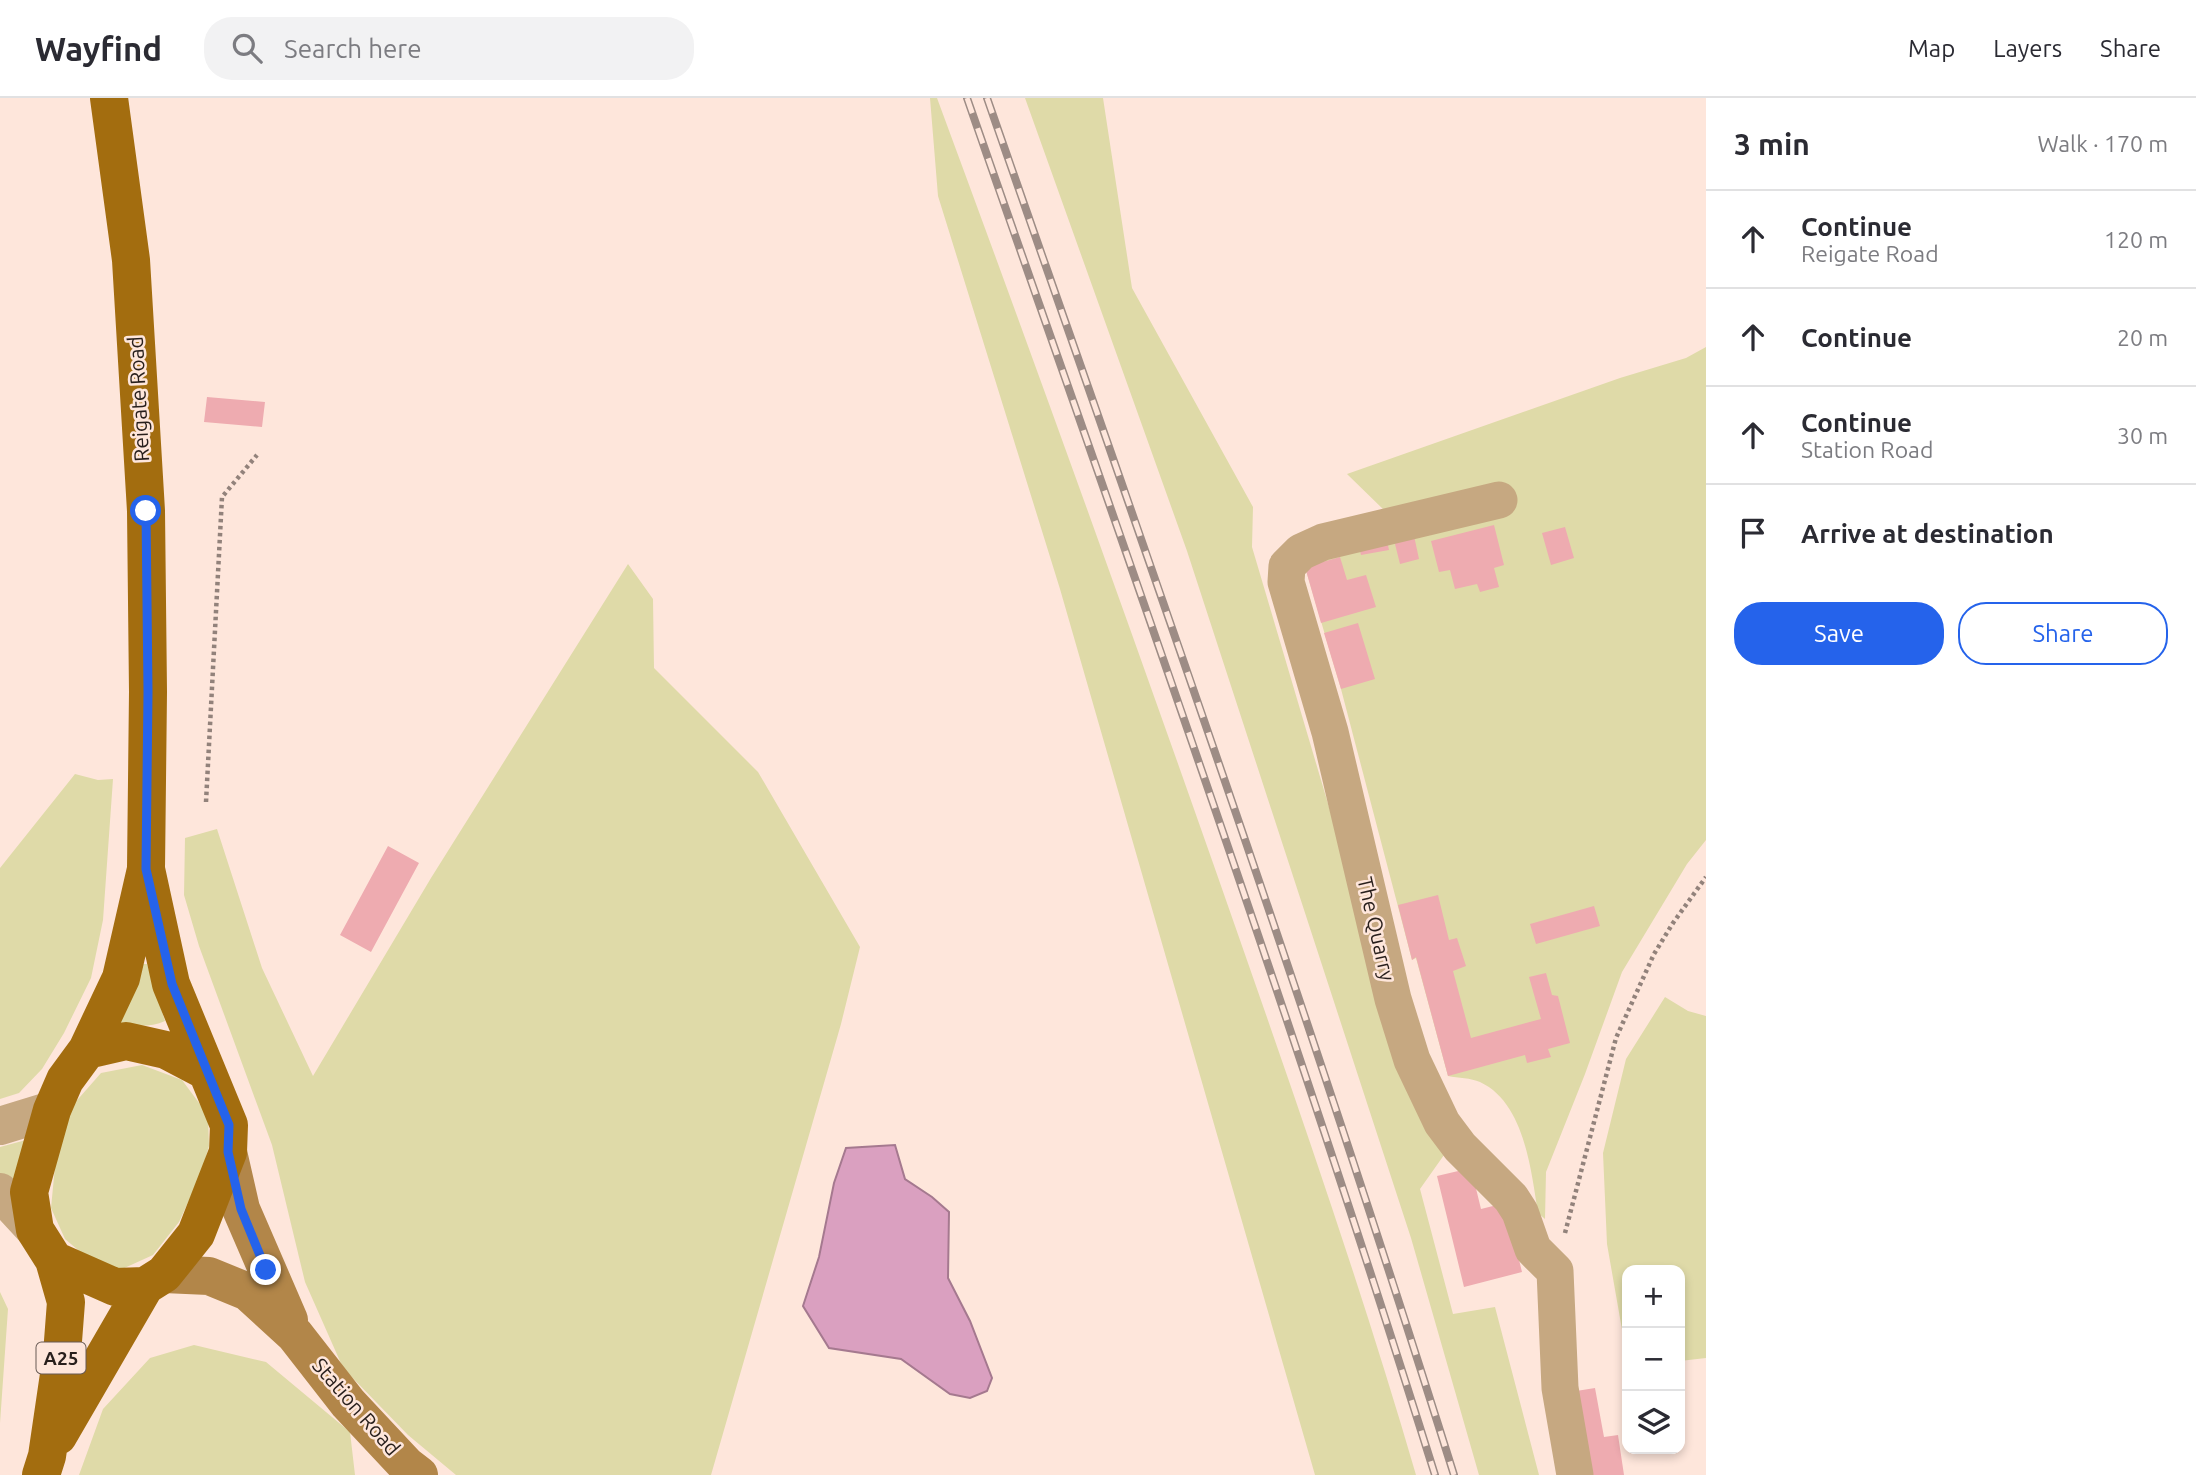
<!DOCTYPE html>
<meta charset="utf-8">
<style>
body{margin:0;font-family:Ubuntu,sans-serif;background:#f2f2f3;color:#2b2b33}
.controls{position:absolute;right:21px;bottom:21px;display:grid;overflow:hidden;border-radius:14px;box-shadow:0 4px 10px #0003}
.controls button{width:63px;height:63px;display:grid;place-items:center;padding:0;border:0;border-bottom:2px solid #e1e1e2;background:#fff;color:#2b2b33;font:35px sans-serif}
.stop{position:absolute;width:21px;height:21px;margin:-16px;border:5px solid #2563eb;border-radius:50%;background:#fff}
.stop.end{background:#2563eb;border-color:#fff;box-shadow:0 2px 7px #0008}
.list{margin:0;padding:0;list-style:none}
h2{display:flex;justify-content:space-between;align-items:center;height:91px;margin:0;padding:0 28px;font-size:30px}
h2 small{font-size:23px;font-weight:400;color:#7c7c81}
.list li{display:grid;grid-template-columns:46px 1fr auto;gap:21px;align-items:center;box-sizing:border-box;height:98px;padding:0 28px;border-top:2px solid #e1e1e2}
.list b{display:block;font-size:26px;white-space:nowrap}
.list p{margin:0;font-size:23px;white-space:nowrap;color:#7c7c81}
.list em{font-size:23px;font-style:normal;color:#7c7c81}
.actions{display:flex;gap:14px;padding:21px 28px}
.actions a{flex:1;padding:16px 0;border:2px solid #2563eb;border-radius:28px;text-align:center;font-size:24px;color:#2563eb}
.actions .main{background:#2563eb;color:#fff}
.icon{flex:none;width:38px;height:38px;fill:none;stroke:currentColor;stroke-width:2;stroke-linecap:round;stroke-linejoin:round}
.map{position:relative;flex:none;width:1706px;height:1377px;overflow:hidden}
header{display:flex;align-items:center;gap:42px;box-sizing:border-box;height:98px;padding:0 35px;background:#fff;border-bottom:2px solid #e1e1e2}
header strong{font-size:33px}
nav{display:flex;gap:38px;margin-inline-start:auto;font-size:24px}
.search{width:490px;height:63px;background:#f2f2f3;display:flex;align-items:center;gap:18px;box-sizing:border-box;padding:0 24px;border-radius:28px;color:#7c7c81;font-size:26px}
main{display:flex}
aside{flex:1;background:#fff}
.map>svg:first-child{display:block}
</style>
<header>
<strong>Wayfind</strong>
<div class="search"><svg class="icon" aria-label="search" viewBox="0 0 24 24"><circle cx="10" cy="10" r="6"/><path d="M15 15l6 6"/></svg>Search here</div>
<nav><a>Map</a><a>Layers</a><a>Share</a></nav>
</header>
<main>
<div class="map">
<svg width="1706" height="1377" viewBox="0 0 1706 1377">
<rect width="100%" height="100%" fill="#fee6db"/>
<!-- green -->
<path fill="#dfdaa8" d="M930 0H937C1031 254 1123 509 1213 765 1284 968 1356 1171 1416 1377H1315L1060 491 938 98Z
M1025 0H1103L1132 190 1253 409 1252 449 1358 807 1444 1057 1420 1091 1453 1216 1495 1209 1539 1377H1479L1411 1140 1187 453Z
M1706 249V742L1687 766 1622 874 1585 976 1546 1074 1545 1121 1538 1115C1531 1073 1525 1005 1480 984 1471 980 1458 980 1448 978L1416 860 1412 862 1341 591 1305 469 1386 414 1347 376 1620 280 1686 260Z
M628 466 653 501 654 570 758 674 860 849 841 926 711 1377H456L408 1337 343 1270 305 1184 272 1047 199 848 184 797 185 740 217 731 262 870 313 978 431 780Z
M75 676 98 682 113 681 103 822 91 880 64 935 42 971 19 995 0 1001V770Z
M141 866H147L165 923C152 929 133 929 119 925Z
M1665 899 1688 913 1706 918V1260L1680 1263V1172H1627V1260L1607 1146 1603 1055 1626 961Z
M142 967 182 982 208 1017 209 1048 201 1076 179 1124 153 1157 120 1172 91 1163 65 1141 51 1110 56 1058 72 1008 101 975Z
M26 1042 16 1097 0 1075V1049Z
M0 1194 8 1211 0 1325Z
M194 1247 266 1264 350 1334 355 1377H79L103 1311 150 1260Z"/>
<!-- water -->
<path fill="#daa0c0" stroke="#a5798f" stroke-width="2" d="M895 1047 905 1081 932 1099 949 1114 948 1180 970 1223 992 1280 987 1293 970 1300 950 1296 901 1261 829 1250 803 1208 819 1159 834 1085 846 1050Z"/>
<!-- building -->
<path fill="#eeabb0" d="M207 299 265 304 262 329 204 324Z
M1494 427 1504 467 1494 470 1499 489 1480 494 1477 486 1455 491 1450 472 1439 474 1431 443Z
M1565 429 1574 460 1551 467 1542 435Z
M1413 433 1419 461 1400 466 1393 438Z
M1386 438 1389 452 1361 457 1358 444Z
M1340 459 1347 482 1366 477 1376 509 1321 525 1305 469Z
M1358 525 1375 581 1341 591 1324 535Z
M388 748 419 765 371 854 340 837Z
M1438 797 1449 842 1457 840 1466 868 1453 873 1471 940 1541 921 1529 879 1546 875 1552 897 1558 898 1570 945 1548 951 1551 959 1527 965 1525 957 1448 978 1416 859 1412 862 1398 807Z
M1594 808 1600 828 1536 846 1530 826Z
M1471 1070 1481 1111 1505 1105 1522 1174 1464 1189 1437 1078Z
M1595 1290 1604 1339 1618 1337 1624 1377H1584L1570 1294Z"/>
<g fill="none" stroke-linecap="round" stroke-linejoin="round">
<!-- path -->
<path stroke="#92827b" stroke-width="4.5" stroke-dasharray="3.5 3.5" stroke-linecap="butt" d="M206 704 222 399 257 357
M1565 1135 1616 940 1654 856 1673 825 1706 779"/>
<!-- minor -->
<path stroke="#c6a881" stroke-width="37" d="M1499 402 1323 444 1301 454 1287 468 1286 484 1330 634 1393 901 1412 962 1442 1025 1460 1049 1511 1100 1520 1114 1533 1151 1555 1173 1560 1290 1575 1377"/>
<!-- tertiary -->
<path stroke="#c6a881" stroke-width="38" d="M0 1028 52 1012
M0 1094 35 1132"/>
<!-- secondary -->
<path stroke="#b28649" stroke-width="38" d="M228 1054 241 1111 289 1222
M164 1176 209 1178 248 1194 295 1237 348 1305 406 1367 419 1377"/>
<!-- primary -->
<path stroke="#a36d0f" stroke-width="38" d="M109 0 131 162 146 413 148 594 146 771 121 880 87 952 65 982 52 1012 29 1094 35 1132 54 1162 115 1189 145 1188 164 1176 196 1136 228 1054 229 1027 171 886 146 771
M87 952 126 943 166 952 206 973
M58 1338 145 1188
M41 1377 47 1358 62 1256 66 1204 54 1162"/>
<defs>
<path id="rail" d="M967 0C1127 458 1290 914 1435 1377
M987 0C1147 458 1309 914 1454 1377"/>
</defs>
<!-- rail casing -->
<use href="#rail" stroke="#9d8c85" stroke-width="8"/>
<!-- rail -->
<use href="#rail" stroke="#fee6db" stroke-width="5" stroke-dasharray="16" stroke-linecap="butt"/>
</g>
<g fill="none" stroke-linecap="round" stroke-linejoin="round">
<!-- route -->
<path stroke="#2563eb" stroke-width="9" d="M146 413 148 594 146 771 172 886 229 1027 228 1054 241 1111 266 1172"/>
</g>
<g text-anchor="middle" stroke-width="5" stroke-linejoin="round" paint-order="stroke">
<!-- shield labels -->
<rect fill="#fee6db" stroke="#685b55" stroke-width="2" x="36.5" y="1244.5" width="49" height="31" rx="5"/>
<g font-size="19" font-weight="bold" fill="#281f1c">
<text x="61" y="1267">A25</text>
</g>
<!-- street labels -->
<g font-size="21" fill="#281f1c" stroke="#fee6db">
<text transform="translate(139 301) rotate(-93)" y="7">Reigate Road</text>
<text transform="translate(1376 831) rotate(77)" y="7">The Quarry</text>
<text transform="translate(356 1309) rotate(49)" y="7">Station Road</text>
</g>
</g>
</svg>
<div class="controls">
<button>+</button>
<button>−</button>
<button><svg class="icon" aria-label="layers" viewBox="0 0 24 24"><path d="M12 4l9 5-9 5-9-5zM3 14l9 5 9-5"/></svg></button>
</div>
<div class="stop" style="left:146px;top:413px"></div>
<div class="stop end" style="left:266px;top:1172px"></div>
</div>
<aside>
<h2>3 min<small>Walk · 170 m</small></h2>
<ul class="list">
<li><svg class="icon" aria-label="ahead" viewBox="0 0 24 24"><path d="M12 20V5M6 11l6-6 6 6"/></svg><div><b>Continue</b><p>Reigate Road</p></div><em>120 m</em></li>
<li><svg class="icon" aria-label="ahead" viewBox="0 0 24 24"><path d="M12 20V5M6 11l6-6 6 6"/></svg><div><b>Continue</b></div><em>20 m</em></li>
<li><svg class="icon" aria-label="ahead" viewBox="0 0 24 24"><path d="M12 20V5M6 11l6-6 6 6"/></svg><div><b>Continue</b><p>Station Road</p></div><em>30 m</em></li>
<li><svg class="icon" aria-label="arrive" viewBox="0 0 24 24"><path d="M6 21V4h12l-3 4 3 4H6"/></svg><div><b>Arrive at destination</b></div></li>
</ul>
<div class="actions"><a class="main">Save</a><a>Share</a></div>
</aside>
</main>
